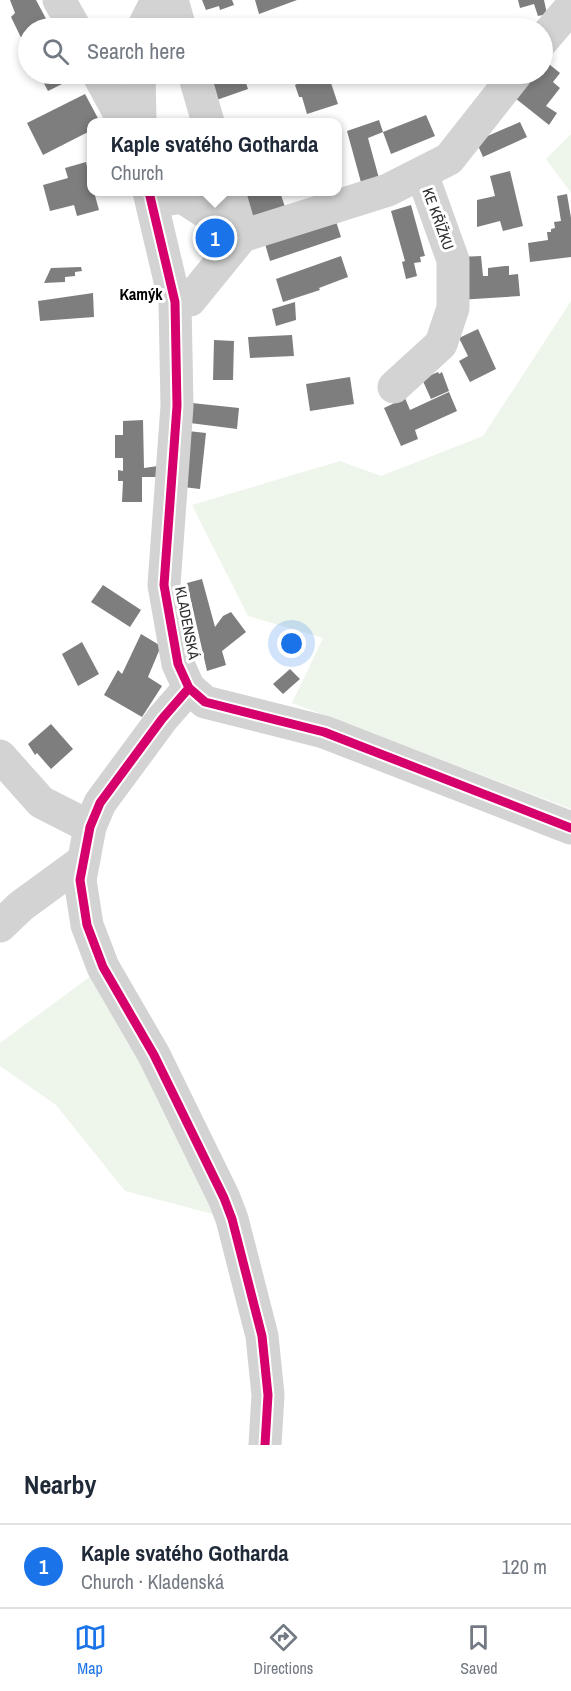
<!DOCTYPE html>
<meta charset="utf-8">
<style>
body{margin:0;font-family:"Archivo Narrow",sans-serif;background:#f6f6f7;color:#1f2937}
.you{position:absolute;left:292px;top:644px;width:21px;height:21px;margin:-15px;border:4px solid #fff;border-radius:50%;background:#1a73e8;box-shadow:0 0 0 9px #1a73e833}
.badge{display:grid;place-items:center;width:39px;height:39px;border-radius:50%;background:#1a73e8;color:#fff;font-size:20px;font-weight:700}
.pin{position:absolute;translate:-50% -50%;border:3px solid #fff;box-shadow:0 2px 6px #0006}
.popup{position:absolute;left:87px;top:118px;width:255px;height:78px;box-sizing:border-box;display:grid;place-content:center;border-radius:12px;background:#fff;filter:drop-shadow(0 2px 4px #0005);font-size:20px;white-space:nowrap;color:#747a83}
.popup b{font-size:22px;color:#1f2937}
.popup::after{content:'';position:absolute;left:50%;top:100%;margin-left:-12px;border:12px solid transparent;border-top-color:#fff}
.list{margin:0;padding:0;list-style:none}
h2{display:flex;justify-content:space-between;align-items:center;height:78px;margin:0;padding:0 24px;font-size:26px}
h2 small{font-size:20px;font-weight:400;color:#747a83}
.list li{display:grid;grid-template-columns:39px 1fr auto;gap:18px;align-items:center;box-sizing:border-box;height:84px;padding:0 24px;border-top:2px solid #e0e1e3}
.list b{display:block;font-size:22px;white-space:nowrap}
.list p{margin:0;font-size:20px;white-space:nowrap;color:#747a83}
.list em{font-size:20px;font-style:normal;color:#747a83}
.icon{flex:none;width:33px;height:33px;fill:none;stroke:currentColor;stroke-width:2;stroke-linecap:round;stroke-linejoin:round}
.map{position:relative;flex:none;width:571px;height:1445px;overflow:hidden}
.search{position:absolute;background:#fff;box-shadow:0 3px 9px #0003;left:18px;right:18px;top:18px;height:66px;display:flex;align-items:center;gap:15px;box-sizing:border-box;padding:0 21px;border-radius:33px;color:#747a83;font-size:22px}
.sheet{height:162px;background:#fff}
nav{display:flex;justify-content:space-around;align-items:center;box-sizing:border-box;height:84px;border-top:2px solid #e0e1e3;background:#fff;font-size:16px;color:#747a83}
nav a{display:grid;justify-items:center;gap:3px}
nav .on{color:#1a73e8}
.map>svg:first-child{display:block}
</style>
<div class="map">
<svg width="571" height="1445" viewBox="0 0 571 1445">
<rect width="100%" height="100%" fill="#fff"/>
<!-- green -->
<path fill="#eef5eb" d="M571 134V193L546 159Z
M571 301V809L292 703 323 638 248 616 192 505 340 461 381 476 483 436Z
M103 967 232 1219 125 1191 56 1105 0 1066V1043Z"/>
<!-- building -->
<path fill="#7e7e7e" d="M10 0H36L51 28H28V52L11 17 15 13Z
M202 0H232L234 5 220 10 219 6 206 10Z
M255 0H297L259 14Z
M518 0H544L547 14 538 16 534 4 520 8Z
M544 60 560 73 553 82 560 88 546 106 557 113 549 125 515 98 534 74H542Z
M39 74H74L76 77 48 91Z
M227 74H243L248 89 208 103 203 84 228 75Z
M294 74H328L338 104 307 114 302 97H299L295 85 297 84Z
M85 94 100 122H92V130L43 155 27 123Z
M426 115 435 136 391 154 383 132 368 138 380 182 362 186 347 131 379 120 383 132Z
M520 122 527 137 483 157 476 141Z
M86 162 92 192H94L99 210 77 216 74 205 50 211 43 185 68 178 65 168Z
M510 171 523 226 503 231 500 221 477 227V200L495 196 490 176Z
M236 192H280L286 210 245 222Z
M567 194 571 218V257L530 262 528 243 548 240 547 232H551V229L555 228 554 222 561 221 557 196Z
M411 205 425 256 420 257 421 262 414 263 417 276 406 279 402 262 405 261 391 211Z
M334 215 341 237 270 261 263 237Z
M220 231 219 244 205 246 203 233Z
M341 256 348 277 319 288 320 290 283 302 276 279Z
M481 256 483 276H488V268L505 266H509V275L518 274 520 296 458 300 460 257Z
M81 267 82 271 75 272V276L65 277V282L44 283 51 268Z
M93 293 94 317 40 321 38 301Z
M295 302 296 320 276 326 272 309Z
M478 329 496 369 470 382 459 361 468 356 459 338Z
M292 335 294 356 250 358 248 337Z
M214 340 234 341 233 380H213Z
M438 372 439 374 442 372 449 391 431 399 422 379Z
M350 377 354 404 310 411 306 384Z
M449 392 457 411 415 430 418 439 401 446 384 408 405 398 410 410Z
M192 403 239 408 237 429 190 423Z
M143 420 144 468 158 466 157 477H142V502H122L123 481H118V470L123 471V458H115V435H123V421Z
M188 431 206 433 200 489 183 487Z
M202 579 215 627 223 616 231 612 246 632 222 651 226 665 207 671 187 583Z
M103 585 141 610 130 627 91 602Z
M141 634 161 646 148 677 162 686 142 717 104 695 118 670 122 674Z
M82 642 99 674 78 686 62 654Z
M290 669 300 679 283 694 273 684Z
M51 724 73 749 51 769 37 753 35 755 28 744Z"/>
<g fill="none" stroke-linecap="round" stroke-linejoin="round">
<!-- minor -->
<path stroke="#d3d3d3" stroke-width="33" d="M59 0 75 28
M172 0 180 28
M143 28 157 0
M542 41 571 7
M98 74 124 122
M194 74 208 122
M137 122 140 119 139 74
M149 192 175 302 177 406 164 585 178 664 189 688 205 702 324 732 571 828
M229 192 242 236
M152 202 182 197 242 236
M175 302 190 300 242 236 388 190 449 159 516 74
M394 387 441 344 453 308V260L422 174
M189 688 162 719 100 803 90 827 80 880 87 925 103 967 154 1055 224 1198 232 1219 262 1336 268 1395 265 1445
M0 756 41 802 90 827
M0 926 21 906 84 860"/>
<defs>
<path id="cycleway" d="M149 192 175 302 177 406 164 585 178 664 189 688 205 702 324 732 571 828
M189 688 162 719 100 803 90 827 80 880 87 925 103 967 154 1055 224 1198 232 1219 262 1336 268 1395 265 1445"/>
</defs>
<!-- cycleway casing -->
<use href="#cycleway" stroke="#fff" stroke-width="13"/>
<!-- cycleway -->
<use href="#cycleway" stroke="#d6006c" stroke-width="9"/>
</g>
<g text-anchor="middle" stroke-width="6" stroke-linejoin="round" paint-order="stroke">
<!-- street labels -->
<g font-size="15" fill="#2e2e2e" stroke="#fff">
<text transform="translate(438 219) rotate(70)" y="5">KE KŘÍŽKU</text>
<text transform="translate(187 623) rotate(79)" y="5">KLADENSKÁ</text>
</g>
<!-- neighbourhood labels -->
<g font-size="16" font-weight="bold" fill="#000" stroke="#fff">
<text x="141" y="300">Kamýk</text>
</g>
</g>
</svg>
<div class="you"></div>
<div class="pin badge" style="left:215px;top:238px">1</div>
<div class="popup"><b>Kaple svatého Gotharda</b>Church</div>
<div class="search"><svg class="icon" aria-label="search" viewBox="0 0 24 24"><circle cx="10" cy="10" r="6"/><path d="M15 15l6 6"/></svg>Search here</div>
</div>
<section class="sheet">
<h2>Nearby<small></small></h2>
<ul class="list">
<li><span class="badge">1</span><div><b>Kaple svatého Gotharda</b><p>Church · Kladenská</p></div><em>120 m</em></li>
</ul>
</section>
<nav>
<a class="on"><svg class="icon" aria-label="map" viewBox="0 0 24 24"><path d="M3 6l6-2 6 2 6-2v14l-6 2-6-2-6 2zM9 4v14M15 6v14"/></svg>Map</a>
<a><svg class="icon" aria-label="directions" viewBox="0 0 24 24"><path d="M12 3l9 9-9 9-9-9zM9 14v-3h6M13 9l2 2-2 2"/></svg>Directions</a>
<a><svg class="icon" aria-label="saved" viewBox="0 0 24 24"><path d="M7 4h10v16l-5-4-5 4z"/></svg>Saved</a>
</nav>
